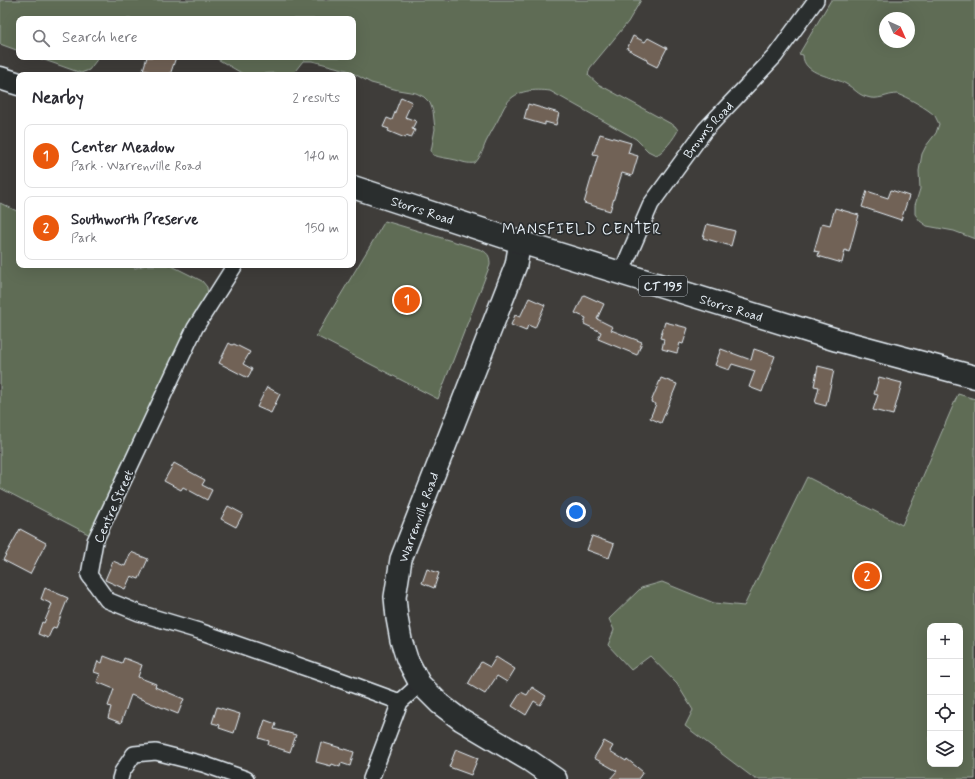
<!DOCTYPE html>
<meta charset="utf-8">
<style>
body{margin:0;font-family:Mynerve,sans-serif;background:#f2f2f3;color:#2b2b33}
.controls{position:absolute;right:12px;bottom:12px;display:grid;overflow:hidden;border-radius:8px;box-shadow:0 4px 16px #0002}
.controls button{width:36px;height:36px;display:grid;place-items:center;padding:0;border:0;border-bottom:1px solid #e1e1e2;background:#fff;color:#2b2b33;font:20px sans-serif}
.compass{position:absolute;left:879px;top:12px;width:36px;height:36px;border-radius:50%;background:#fff;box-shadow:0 4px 16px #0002;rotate:135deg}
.you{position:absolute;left:576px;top:512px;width:14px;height:14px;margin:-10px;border:3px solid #fff;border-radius:50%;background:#1a73e8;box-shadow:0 0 0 6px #1a73e833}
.badge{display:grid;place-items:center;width:26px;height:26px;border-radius:50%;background:#ea580c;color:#fff;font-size:13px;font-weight:700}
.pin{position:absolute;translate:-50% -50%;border:2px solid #fff;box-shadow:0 1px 4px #0006}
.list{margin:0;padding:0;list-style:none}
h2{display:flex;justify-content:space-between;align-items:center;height:52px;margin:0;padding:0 16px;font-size:17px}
h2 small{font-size:13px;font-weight:400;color:#7c7c81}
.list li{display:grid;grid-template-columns:26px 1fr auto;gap:12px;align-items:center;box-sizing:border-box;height:64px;margin:0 8px 8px;padding:0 8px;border:1px solid #e1e1e2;border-radius:8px}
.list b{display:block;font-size:15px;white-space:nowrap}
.list p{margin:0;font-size:13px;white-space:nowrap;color:#7c7c81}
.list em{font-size:13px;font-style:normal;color:#7c7c81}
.icon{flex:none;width:22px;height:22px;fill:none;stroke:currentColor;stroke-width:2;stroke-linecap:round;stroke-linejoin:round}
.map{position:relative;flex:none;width:975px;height:779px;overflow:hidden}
.search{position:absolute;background:#fff;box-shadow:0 4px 16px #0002;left:16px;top:16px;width:340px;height:44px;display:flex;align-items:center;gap:10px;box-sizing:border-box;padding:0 14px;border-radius:8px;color:#7c7c81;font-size:15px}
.panel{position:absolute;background:#fff;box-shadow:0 4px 16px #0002;left:16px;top:72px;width:340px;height:196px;border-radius:8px}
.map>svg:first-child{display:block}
</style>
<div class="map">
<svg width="975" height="779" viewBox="0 0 975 779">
<rect width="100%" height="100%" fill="#3f3d3a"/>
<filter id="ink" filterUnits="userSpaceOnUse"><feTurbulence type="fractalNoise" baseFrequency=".025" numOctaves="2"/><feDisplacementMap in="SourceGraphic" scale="8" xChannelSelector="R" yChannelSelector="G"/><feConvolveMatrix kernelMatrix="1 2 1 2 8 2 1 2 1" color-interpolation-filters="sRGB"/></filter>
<g filter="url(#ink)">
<!-- green -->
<path fill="#5f6c54" stroke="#a4aea6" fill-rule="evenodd" d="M0 0H641L628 22 590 68 588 75 598 84 675 126 678 130C675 137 663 153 656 155L648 151 636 139 550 91C535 89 516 90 507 103 503 108 501 114 498 120 494 127 490 134 486 142 482 151 482 155 475 163 467 164 463 162 456 160 448 158 441 158 433 155L431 151 435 129 433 111 430 103 424 97 416 93 398 90 371 83 347 70 312 61H303L292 75H281L274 73 245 75 214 57H353V19H19V51L0 44Z
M831 0H975V239L954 231 927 226 920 221 915 214V205L920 189 919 171 922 154 926 146 936 133 939 124C938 122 936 118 935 116 930 110 904 95 897 94 887 94 878 101 867 97 858 95 854 88 846 84 833 76 803 75 803 55L799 54ZM885 18H909V42H885Z
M36 57H99L89 70 81 73Z
M0 203 19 212V265H130L135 268 146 265H170L202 281 207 287 208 296 92 536 0 488Z
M385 221 482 250C489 254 490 257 490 265L438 399 316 336Z
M958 394 975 399V779H755L685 726 693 710 677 684 650 656 631 670 608 645 614 630 609 619 641 588 662 582 714 603 744 606 807 477 902 525ZM930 626H960V764H930Z"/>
<!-- building -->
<path fill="#716257" stroke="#e8f1f8" d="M633 36 645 42 648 38 667 48 657 67 647 62 648 60 627 49Z
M147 57H176L170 75H151L152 72 143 70Z
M401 97 412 102 405 117 416 121 412 129 415 130 411 138 406 136 405 138 388 131 389 129 383 127 387 118 392 120Z
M528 104 559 113 556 125 545 122V125L524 119Z
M600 134 631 143 628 153 638 156 632 176 622 173 610 211 584 203 598 155 593 154Z
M891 190 909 196 901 220 862 207 867 191 888 198Z
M835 208 859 215 849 252 845 250 842 263 818 256 819 252 814 251 822 223 830 225Z
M707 224 735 231 731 246 703 238Z
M584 295 604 304 597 319 613 327 611 330 642 342 637 355 598 339 601 332 584 324 586 318 575 313Z
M529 298 545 305 535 328 528 325 526 331 511 325 515 315 520 317Z
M665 322 688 328 683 344 680 343 677 353 662 349 664 339 660 338Z
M229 343 232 345 234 344 250 352 243 364 252 369 248 378 219 363Z
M721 349 751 360 754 349 775 356 762 392 749 387 755 371 732 364 729 370 715 365Z
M818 366 834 370 826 406 815 403 819 387 814 386Z
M879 377 902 383 893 415 873 410 878 395 874 394Z
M661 378 677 384 661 423 650 418 656 404 651 402Z
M267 387 280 394 271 413 257 407Z
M174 463 205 480 202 485 212 490 207 500 183 487 181 490 164 481Z
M228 506 243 514 236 527 221 519Z
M20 529 46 543 30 574 3 560Z
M592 536 614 544 609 558 587 550Z
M131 552 148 559 139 579 131 576 125 589 105 580 113 561 125 566Z
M427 569 439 573 434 588 422 583Z
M45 588 68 598 56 628 53 627 48 638 38 634 42 622 44 623 52 604 41 599Z
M104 656 122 663 124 658 142 665 138 677 156 684 155 687 184 699 178 714 131 695 121 723 108 718 111 707 108 706 114 689 97 682 100 674 94 672 98 661 102 663Z
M496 657 515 669 507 682 497 676 485 694 468 684 481 662 490 667Z
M532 687 546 696 540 705 534 701 526 715 512 706 521 692 527 695Z
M217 707 240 714 234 733 219 728 220 725 212 723Z
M265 720 276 724 274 729 296 735 290 752 268 745 269 741 259 738Z
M604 741 613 746 610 751 626 761 627 759 643 772 638 779H610L617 771 594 758Z
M321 742 354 752 350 766 341 763 340 767 332 764 331 766 316 762Z
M456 749 478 758 471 775 449 767Z"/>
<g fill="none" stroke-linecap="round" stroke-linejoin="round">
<defs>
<g id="minor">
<path d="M235 265 195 328 95 541 89 575 107 600 139 613 199 631 332 677 400 702"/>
<path id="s1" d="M621 273 651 204 705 130 775 56 816 0"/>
<path d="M120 779 122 772 134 754 156 752 203 764 246 779"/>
<path d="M371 779 400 702 420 684"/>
</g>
<path id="secondary" d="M520 242 516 265 401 559 395 597 397 618 401 640 407 659 420 684 440 704 461 720 530 761 556 779"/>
<g id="primary">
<path d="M0 78 19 84"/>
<path id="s2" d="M353 187 520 242 837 340 975 377"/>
</g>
</defs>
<!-- minor casing -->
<use href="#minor" stroke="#e8f1f8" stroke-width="18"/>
<!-- secondary casing -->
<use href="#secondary" stroke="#e8f1f8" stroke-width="24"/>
<!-- primary casing -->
<use href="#primary" stroke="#e8f1f8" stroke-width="25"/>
<!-- minor -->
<use href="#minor" stroke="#2a2d2e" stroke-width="15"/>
<!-- secondary -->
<use href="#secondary" stroke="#2a2d2e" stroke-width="21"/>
<!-- primary -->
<use href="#primary" stroke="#2a2d2e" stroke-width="22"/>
</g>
</g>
<g text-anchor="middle" stroke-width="3.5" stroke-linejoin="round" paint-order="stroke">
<!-- shield labels -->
<rect fill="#2a2d2e" stroke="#afb6bb" stroke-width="1" x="639" y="276" width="48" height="20" rx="3"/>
<g font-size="12" font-weight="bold" fill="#e8f1f8">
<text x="663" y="290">CT 195</text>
</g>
<!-- street labels -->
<g font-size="13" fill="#e8f1f8" stroke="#2a2d2e">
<text dy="5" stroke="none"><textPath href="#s1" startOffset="169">Browns Road</textPath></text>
<text dy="5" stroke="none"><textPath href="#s2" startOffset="73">Storrs Road</textPath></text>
<text dy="5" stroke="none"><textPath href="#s2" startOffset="397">Storrs Road</textPath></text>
<text transform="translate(113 506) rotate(-66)" y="5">Centre Street</text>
<text transform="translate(418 517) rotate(-70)" y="5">Warrenville Road</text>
</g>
<!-- quarter labels -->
<g font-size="15" letter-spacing="1" fill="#e8f1f8" stroke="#2a2d2e">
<text x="582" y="234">MANSFIELD CENTER</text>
</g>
</g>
</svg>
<div class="controls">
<button>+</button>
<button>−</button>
<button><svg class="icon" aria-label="locate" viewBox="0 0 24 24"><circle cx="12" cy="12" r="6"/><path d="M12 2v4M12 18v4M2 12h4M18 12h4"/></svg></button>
<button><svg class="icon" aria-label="layers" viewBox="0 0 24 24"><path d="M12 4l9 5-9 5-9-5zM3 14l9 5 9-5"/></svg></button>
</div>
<svg class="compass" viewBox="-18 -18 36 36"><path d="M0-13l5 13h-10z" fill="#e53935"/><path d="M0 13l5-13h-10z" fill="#7c7c81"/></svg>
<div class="you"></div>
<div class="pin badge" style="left:407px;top:300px">1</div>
<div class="pin badge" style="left:867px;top:576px">2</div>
<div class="search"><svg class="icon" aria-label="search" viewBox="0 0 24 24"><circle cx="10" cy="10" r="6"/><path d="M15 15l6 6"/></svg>Search here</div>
<section class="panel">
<h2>Nearby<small>2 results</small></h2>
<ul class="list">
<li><span class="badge">1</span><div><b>Center Meadow</b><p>Park · Warrenville Road</p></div><em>140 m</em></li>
<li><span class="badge">2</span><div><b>Southworth Preserve</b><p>Park</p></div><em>150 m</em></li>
</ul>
</section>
</div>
